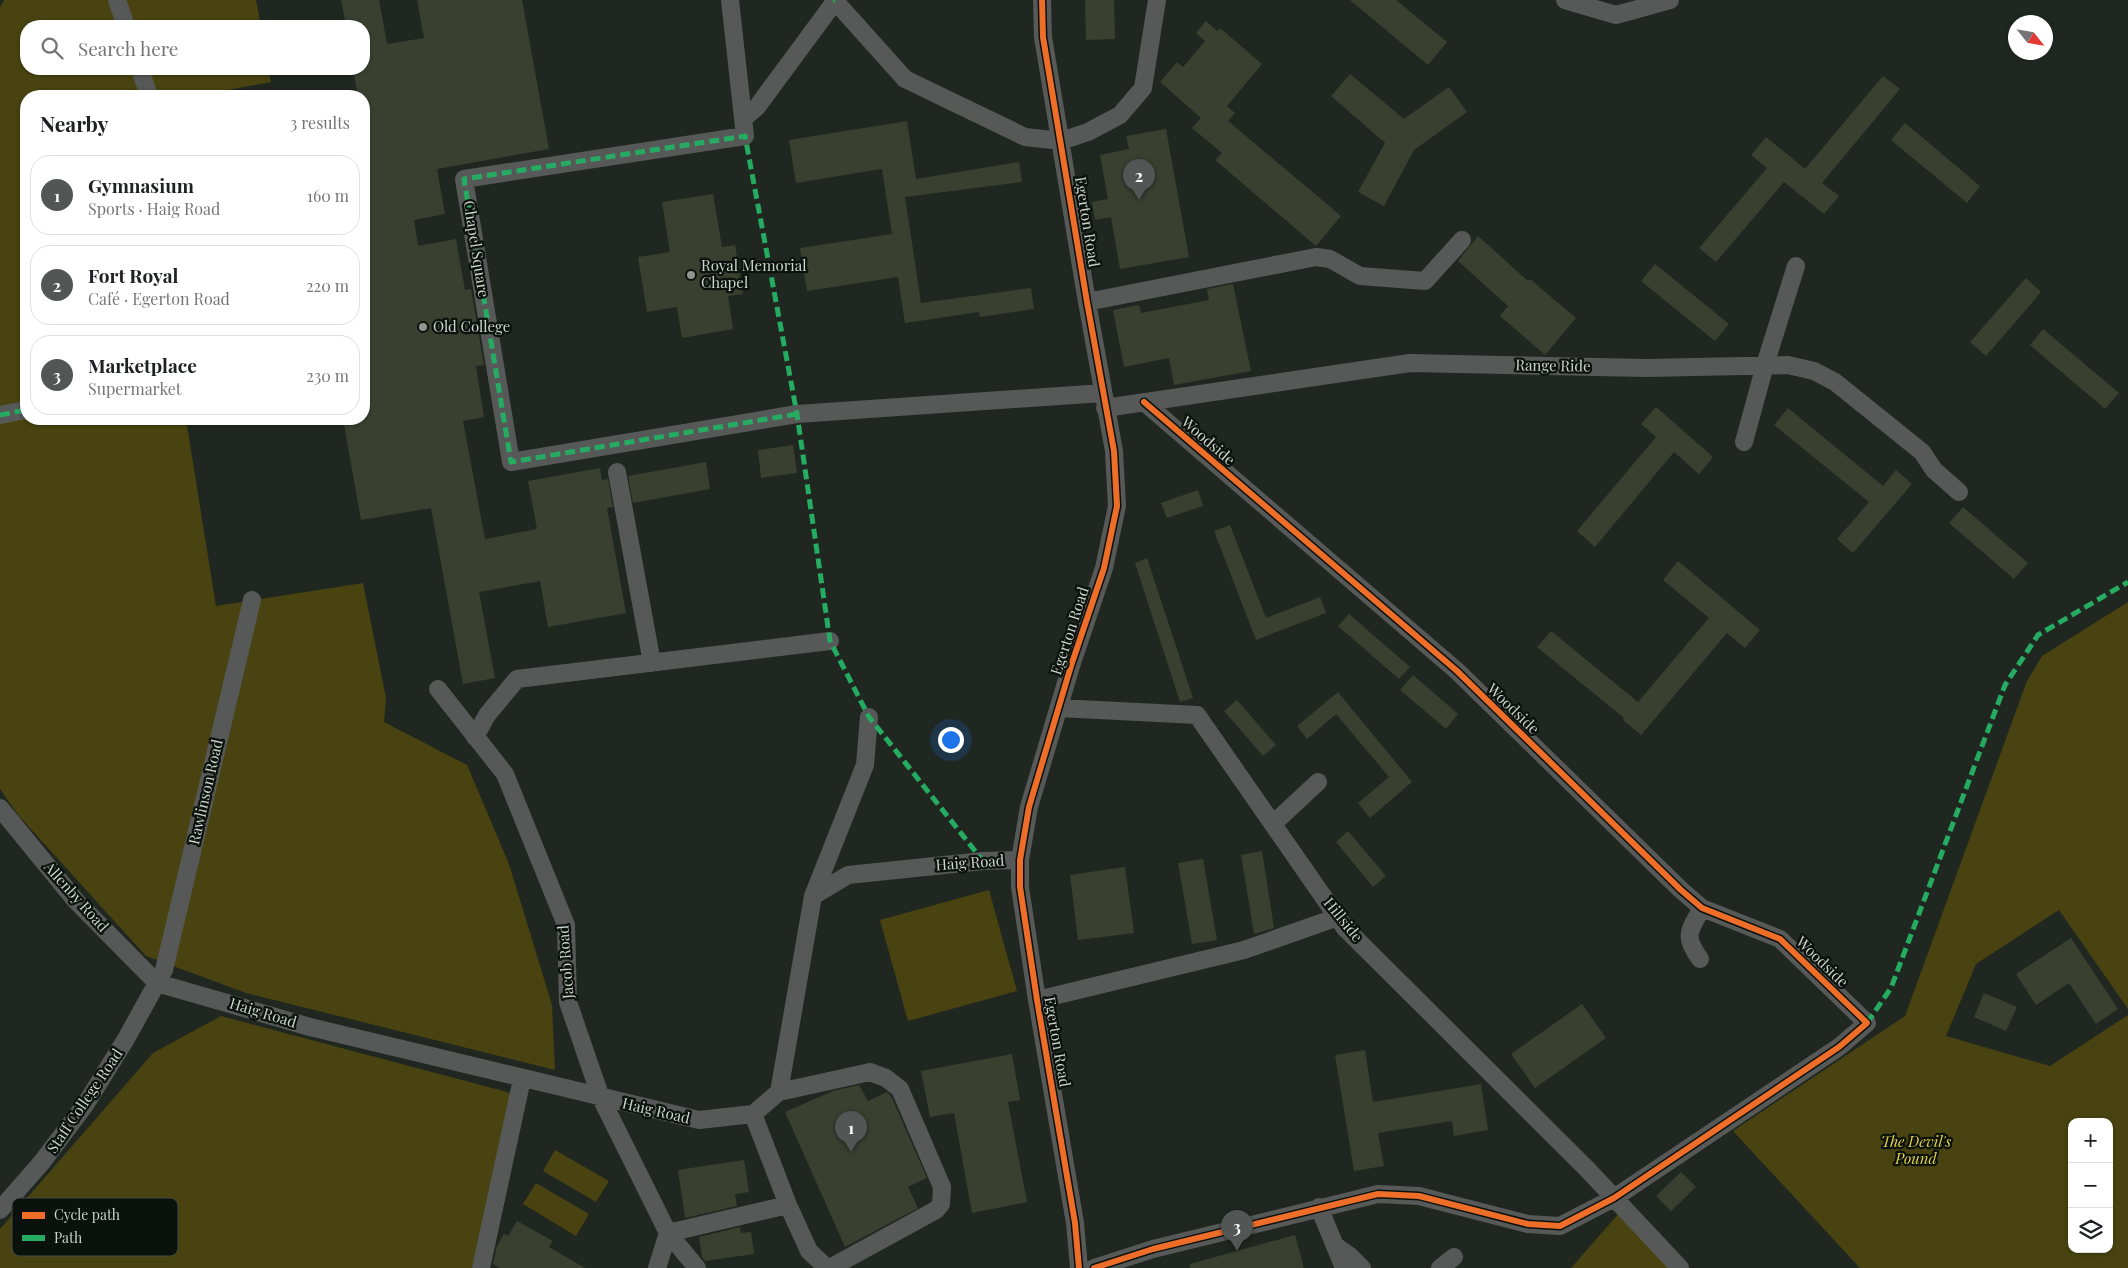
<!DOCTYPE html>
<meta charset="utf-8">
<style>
body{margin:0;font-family:"Playfair Display",serif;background:#f6f6f6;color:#202124}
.controls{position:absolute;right:15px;bottom:15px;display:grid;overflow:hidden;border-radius:10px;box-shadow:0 1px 4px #0004}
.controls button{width:45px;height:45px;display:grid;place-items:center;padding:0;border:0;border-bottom:1px solid #e0e0e0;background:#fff;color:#202124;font:25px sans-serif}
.compass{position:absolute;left:2008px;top:15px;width:45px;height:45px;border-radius:50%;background:#fff;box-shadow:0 1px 4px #0004;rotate:121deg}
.you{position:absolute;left:950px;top:739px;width:18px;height:18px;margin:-12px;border:4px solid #fff;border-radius:50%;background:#1a73e8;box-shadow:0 0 0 8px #1a73e833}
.badge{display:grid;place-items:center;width:32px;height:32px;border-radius:50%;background:#525655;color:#fff;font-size:16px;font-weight:700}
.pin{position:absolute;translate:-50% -41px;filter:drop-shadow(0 1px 2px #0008)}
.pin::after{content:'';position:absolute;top:26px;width:18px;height:15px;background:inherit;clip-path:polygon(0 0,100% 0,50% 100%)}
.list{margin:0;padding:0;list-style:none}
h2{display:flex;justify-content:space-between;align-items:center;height:65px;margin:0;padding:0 20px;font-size:21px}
h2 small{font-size:16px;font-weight:400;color:#757577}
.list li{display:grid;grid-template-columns:32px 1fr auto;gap:15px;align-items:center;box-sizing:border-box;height:80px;margin:0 10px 10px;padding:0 10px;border:1px solid #e0e0e0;border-radius:20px}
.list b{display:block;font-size:19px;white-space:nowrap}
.list p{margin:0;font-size:16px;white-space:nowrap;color:#757577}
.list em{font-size:16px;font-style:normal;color:#757577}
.icon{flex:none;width:28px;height:28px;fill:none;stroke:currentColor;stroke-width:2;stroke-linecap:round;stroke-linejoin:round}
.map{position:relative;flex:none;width:2128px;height:1268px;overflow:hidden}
.search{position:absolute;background:#fff;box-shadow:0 1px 4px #0004;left:20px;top:20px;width:350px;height:55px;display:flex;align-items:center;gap:12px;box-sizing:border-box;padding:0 18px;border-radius:20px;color:#757577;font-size:19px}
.panel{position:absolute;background:#fff;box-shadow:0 1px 4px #0004;left:20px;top:90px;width:350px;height:335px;border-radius:20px}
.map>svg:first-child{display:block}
</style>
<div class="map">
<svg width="2128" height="1268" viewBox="0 0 2128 1268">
<rect width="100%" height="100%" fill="#202721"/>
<!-- green -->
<path fill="#484310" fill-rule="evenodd" d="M4 0H256L261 26H26V69H268L271 82 196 96H26V419H186L216 606 363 583 386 698 384 722 467 765 509 864 552 1005 555 1070 246 993 146 956 18 815 0 789V7Z
M2128 602V1009L2059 910 1976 964 1946 1036 2050 1066 2128 1015V1268H1860L1733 1131 1905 1016 2027 681 2042 656ZM2072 1122H2109V1249H2072Z
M989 890 1017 991 908 1021 880 920Z
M221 1016 511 1093 472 1268H0V1229L153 1053Z
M555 1150 609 1181 596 1202 543 1171Z
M536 1183 589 1214 576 1236 523 1204Z
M1620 1212 1672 1268H1571Z"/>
<!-- building -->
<path fill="#394030" d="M341 0H379L387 44 424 38 417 0H522L549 149 437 169 445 214 414 220 418 246 456 239 465 290 471 289 484 365 476 366 484 417 463 421 485 539 537 529 528 481 600 468 602 480 608 479 613 507 607 508 626 613 548 627 540 581 479 592 495 678 463 684 431 508 361 520 343 419H364V150L368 149 364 126V96H358L353 69H364V26H346Z
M1085 0H1114L1115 39 1086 40Z
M1350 0H1396L1447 42 1428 65Z
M1206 21 1217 31 1220 28 1262 64 1227 106 1235 113 1228 121 1341 216 1316 246 1215 160 1222 153 1192 128 1201 118 1160 82 1177 62 1183 67 1205 41 1196 33Z
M1350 74 1404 119 1449 87 1467 112 1414 150 1384 206 1358 192 1385 143 1331 96Z
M1883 76 1900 89 1822 183 1839 196 1824 214 1784 182 1716 262 1699 248 1767 168 1751 155 1766 137 1805 169Z
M907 121 916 179 1019 162 1022 182 905 197 921 303 1031 288 1034 309 980 317 979 312 905 323 898 277 807 291 800 248 892 234 882 169 796 183 789 140Z
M1905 123 1980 186 1967 203 1891 140Z
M1166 129 1189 257 1120 269 1111 217 1095 220 1092 202 1108 199 1100 155 1129 149 1126 136Z
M713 194 722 247 735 245 743 294 728 296 733 329 682 338 677 307 647 312 638 257 670 252 662 202Z
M1478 236 1528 281 1530 279 1576 318 1545 355 1500 316 1508 306 1458 261Z
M1655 264 1729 324 1715 341 1641 281Z
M2026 278 2041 292 1986 356 1970 342Z
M1233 284 1251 371 1174 385 1169 358 1124 367 1113 310 1139 305 1141 313 1209 300 1207 289Z
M2043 329 2119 393 2105 409 2030 345Z
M1656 407 1713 457 1699 474 1674 452 1595 547 1577 531 1656 437 1641 424Z
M1788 408 1883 486 1896 470 1912 484 1853 553 1837 539 1869 502 1774 425Z
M793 445 797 473 761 478 758 450Z
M706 462 710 489 633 503 628 476Z
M1198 490 1203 506 1167 518 1161 503Z
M1963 507 2028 563 2014 579 1949 523Z
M1230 525 1266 618 1320 597 1326 613 1256 640 1214 531Z
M1147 558 1193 698 1180 702 1135 563Z
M1678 561 1760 630 1745 648 1727 633 1641 735 1623 720 1624 718 1537 647 1551 631 1638 702 1709 618 1663 580Z
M1349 614 1410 667 1399 679 1338 626Z
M1413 675 1458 714 1446 729 1400 690Z
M1338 692 1412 782 1370 818 1358 803 1389 777 1336 714 1307 739 1297 726Z
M1237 700 1276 745 1263 756 1224 711Z
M1348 831 1386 876 1373 887 1336 842Z
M1262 851 1274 928 1254 934 1241 855Z
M1203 859 1217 940 1192 944 1178 863Z
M1125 867 1134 933 1078 940 1070 875Z
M2071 938 2118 1009 2096 1024 2069 983 2036 1005 2016 974Z
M1984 993 2017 1007 2006 1031 1974 1017Z
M1582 1004 1606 1038 1535 1088 1511 1054Z
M1365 1050 1373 1102 1481 1084 1488 1130 1454 1136 1452 1121 1378 1133 1384 1166 1354 1171 1335 1055Z
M1012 1054 1020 1100 1008 1102 1027 1202 972 1213 954 1113 930 1117 921 1071Z
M859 1085 868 1101 887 1092 891 1096 927 1178 908 1187 918 1208 845 1247 785 1112 833 1091Z
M744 1160 749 1192 735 1194 737 1206 685 1218 678 1170Z
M1681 1172 1696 1187 1671 1211 1656 1196Z
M517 1221 553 1241 549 1247 585 1268H500L493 1264 497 1246 504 1234 508 1236Z
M740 1227 741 1233 751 1232 754 1254 705 1261 702 1257 699 1237Z
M1295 1235 1304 1268H1190V1264Z"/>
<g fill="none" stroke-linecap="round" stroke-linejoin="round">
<!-- minor -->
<path stroke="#565957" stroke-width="18" d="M117 0 126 26
M730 0 745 136 464 179 511 462 797 414 1103 393
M1042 0 1043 37 1087 302 1114 451 1117 506 1104 568 1071 666 1029 807 1020 860V887L1037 1000 1075 1223 1079 1268
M1565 0 1616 15 1670 0
M835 1 905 79 1025 137 1061 141 1088 132 1120 115 1143 88 1157 0
M140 69 149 96
M743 119 757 107 836 0
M1087 302 1316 257 1330 259 1360 276 1425 281 1462 240
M1105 408 1410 363 1646 368 1788 365 1814 371 1835 382 1922 452 1934 470 1959 492
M0 415 26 410
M1744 442 1765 365 1796 266
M617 472 652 663
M438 689 505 774 566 925 568 1002 601 1098 668 1233 697 1268
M1059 708 1197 715 1345 928 1587 1169 1680 1268
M475 737 487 715 517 679 830 641
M0 808 76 901 157 983
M1273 824 1318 782
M813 896 865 765 869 717
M1700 959C1683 936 1689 931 1702 908
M157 983 310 1027 699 1120 753 1114 779 1092 813 896 848 875 983 861 1020 860
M1037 1000 1244 950 1338 917
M779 1092 870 1072 886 1078 900 1089 942 1187 941 1204 936 1210 830 1268
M753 1114 788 1205 809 1251 827 1268
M1319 1207 1344 1268
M0 1210 42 1162 85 1105 126 1039 164 970 252 600
M1336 1246 1350 1256 1362 1268
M481 1268 522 1079
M657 1268 668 1233 788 1205
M1094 1268 1153 1249 1378 1194 1419 1196 1528 1224 1560 1226 1614 1198 1839 1047 1867 1023 1780 939 1702 908 1681 890 1457 671 1144 402
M1440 1268 1454 1257"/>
<!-- quiet -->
<path stroke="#26ab63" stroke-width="5" stroke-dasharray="10 5" stroke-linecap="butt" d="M834 0 835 1
M797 414 511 462 464 179 745 136 797 414 830 641 869 717 983 861
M0 415 26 410
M1867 1023 1891 988 2005 685 2038 635 2128 582"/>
<defs>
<path id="cycleway" d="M1042 0 1043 37 1087 302 1114 451 1117 506 1104 568 1071 666 1029 807 1020 860V887L1037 1000 1075 1223 1079 1268
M1094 1268 1153 1249 1378 1194 1419 1196 1528 1224 1560 1226 1614 1198 1839 1047 1867 1023 1780 939 1702 908 1681 890 1457 671 1144 402"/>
</defs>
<!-- cycleway casing -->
<use href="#cycleway" stroke="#0b110c" stroke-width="9"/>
<!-- cycleway -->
<use href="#cycleway" stroke="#ee6e29" stroke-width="6"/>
</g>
<!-- markers -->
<g fill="#909791" stroke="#0b110c" stroke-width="2">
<circle cx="691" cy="275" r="5"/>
<circle cx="423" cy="327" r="5"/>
</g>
<g text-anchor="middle" stroke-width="4.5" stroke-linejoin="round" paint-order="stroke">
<!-- street labels -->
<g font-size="15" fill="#ccd4cd" stroke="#0b110c">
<text transform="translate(1087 222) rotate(81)" y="5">Egerton Road</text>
<text transform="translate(476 249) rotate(81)" y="5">Chapel Square</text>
<text transform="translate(1553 366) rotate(1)" y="5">Range Ride</text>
<text transform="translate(1208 441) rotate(41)" y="5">Woodside</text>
<text transform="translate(1070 631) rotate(-72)" y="5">Egerton Road</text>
<text transform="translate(1513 709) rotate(44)" y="5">Woodside</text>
<text transform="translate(206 792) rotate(-77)" y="5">Rawlinson Road</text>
<text transform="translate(970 863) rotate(-4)" y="5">Haig Road</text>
<text transform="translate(76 897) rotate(48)" y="5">Allenby Road</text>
<text transform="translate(1343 920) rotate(51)" y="5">Hillside</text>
<text transform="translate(566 962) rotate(-94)" y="5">Jacob Road</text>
<text transform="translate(1822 962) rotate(44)" y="5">Woodside</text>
<text transform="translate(263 1013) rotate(17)" y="5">Haig Road</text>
<text transform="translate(1057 1042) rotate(80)" y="5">Egerton Road</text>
<text transform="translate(85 1101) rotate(-56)" y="5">Staff College Road</text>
<text transform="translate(656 1111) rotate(13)" y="5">Haig Road</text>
</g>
<!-- poi labels -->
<g font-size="15" fill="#ccd4cd" stroke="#0b110c" text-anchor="start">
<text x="701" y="271">Royal Memorial<tspan x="701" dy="17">Chapel</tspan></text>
<text x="433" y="332">Old College</text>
</g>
<!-- park labels -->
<g font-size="15" font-style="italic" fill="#e6d348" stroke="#0b110c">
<text x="1916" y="1147">The Devil's<tspan x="1916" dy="17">Pound</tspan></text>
</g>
</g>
<!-- legend -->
<rect x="12" y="1198" width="166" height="58" rx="8" fill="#0b110c" stroke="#454c46" stroke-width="1"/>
<rect x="22" y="1212" width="23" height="7" fill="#ee6e29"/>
<rect x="22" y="1235" width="23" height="6" fill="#26ab63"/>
<g font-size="14" fill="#ccd4cd">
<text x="54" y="1220">Cycle path</text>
<text x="54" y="1243">Path</text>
</g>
</svg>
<div class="controls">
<button>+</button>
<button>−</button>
<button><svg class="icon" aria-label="layers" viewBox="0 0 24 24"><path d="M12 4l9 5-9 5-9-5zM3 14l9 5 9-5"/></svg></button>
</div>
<svg class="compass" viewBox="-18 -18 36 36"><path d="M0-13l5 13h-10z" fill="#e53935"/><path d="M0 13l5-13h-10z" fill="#757577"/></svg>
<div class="you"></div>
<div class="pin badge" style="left:851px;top:1152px">1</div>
<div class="pin badge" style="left:1139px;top:200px">2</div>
<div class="pin badge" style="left:1237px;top:1251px">3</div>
<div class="search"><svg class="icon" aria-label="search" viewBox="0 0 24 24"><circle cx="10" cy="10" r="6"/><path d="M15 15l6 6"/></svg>Search here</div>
<section class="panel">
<h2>Nearby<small>3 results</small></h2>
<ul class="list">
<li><span class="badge">1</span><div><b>Gymnasium</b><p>Sports · Haig Road</p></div><em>160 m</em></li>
<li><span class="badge">2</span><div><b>Fort Royal</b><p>Café · Egerton Road</p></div><em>220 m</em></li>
<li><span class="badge">3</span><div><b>Marketplace</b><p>Supermarket</p></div><em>230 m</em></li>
</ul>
</section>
</div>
